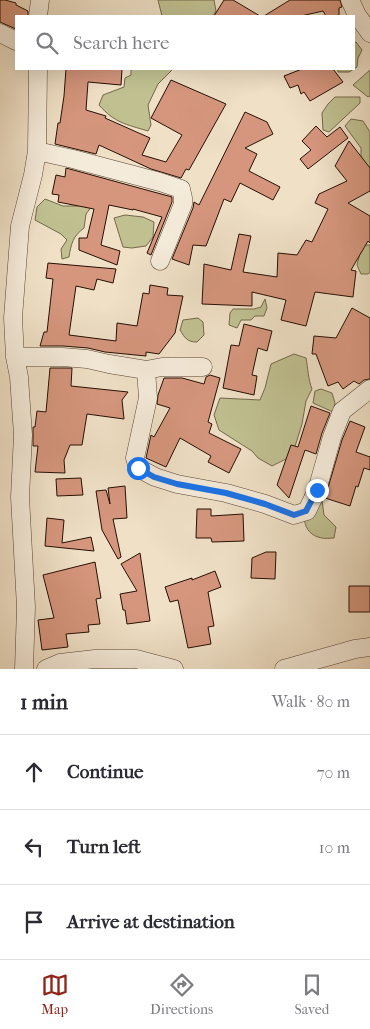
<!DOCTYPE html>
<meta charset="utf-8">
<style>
body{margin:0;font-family:"IM FELL French Canon",serif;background:#f2f2f3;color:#2b2b33}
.stop{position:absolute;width:15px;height:15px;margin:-11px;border:4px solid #1a73e8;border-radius:50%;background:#fff}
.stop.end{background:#1a73e8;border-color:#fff;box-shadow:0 1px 5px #0008}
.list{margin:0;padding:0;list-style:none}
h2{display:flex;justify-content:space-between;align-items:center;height:65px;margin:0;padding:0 20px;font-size:21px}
h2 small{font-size:16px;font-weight:400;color:#7c7c81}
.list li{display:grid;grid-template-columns:32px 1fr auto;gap:15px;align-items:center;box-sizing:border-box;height:75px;padding:0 20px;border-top:1px solid #e1e1e2}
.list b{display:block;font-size:19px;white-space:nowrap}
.list em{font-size:16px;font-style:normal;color:#7c7c81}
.icon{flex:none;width:28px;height:28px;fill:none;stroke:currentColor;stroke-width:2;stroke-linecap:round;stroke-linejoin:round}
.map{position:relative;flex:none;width:370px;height:669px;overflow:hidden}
.search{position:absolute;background:#fff;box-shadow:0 5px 20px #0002;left:15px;right:15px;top:15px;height:55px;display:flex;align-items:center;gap:12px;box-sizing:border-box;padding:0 18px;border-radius:0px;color:#7c7c81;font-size:19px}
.sheet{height:290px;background:#fff}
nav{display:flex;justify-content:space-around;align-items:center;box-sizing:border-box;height:70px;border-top:1px solid #e1e1e2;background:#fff;font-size:14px;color:#7c7c81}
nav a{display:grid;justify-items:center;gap:2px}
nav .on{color:#8f2418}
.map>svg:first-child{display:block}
</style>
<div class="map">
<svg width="370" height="669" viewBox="0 0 370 669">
<rect width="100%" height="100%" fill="#efe0c6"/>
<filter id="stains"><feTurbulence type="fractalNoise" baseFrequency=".004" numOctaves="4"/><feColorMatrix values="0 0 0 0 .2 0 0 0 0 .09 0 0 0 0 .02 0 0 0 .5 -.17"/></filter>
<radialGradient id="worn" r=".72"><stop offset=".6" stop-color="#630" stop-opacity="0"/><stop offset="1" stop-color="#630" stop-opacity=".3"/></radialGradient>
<!-- green -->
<path fill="#c0c091" stroke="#73684a" d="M158 0H214L216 11 213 16H162Z
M356 42 362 50 358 58 357 67 349 72H338V69H354V43Z
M131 69H173L158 84 148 105 151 125 148 131C125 124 115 123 99 105L103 95 124 87 125 78 131 75Z
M370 70V96L368 97 353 85Z
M335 97H360V103L329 132 323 130 322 113 328 104Z
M351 119 363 121 370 132V167L361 168V148L345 126Z
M45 199 63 206H78L86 200 92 206 86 214 84 228C73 236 71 244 69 257L62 259 61 249 67 240 61 234 35 220 37 207Z
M125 215 143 217 154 222 153 237 146 246 132 248 123 247 114 218Z
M362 245H370V272L368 274H361L357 265Z
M265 299 267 308 264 316H255L251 320H241L237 328 229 325 230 313 233 309H254L261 307Z
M198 318 203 322 204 335 197 342C187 342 185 338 180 330L183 320Z
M294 354 306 358C308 368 308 379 312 389L306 401 302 424 292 456 272 466 258 458 252 451 219 430 214 415 220 398 260 400 265 388 271 364Z
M321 389 332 393 335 403 333 412 313 403 315 391Z
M313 491 322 500 324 515 336 527 334 538C330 538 325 539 322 538 299 534 304 510 305 494Z"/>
<!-- building -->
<path fill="#d5967d" stroke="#260f03" d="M0 0H5L16 3V5L28 11V16H16V29L0 22Z
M224 0H233L260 16H214Z
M290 0H340L342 7 339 8V16H326L323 11 301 16H264Z
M66 69H122L121 85 88 82 86 110 106 116 105 118 150 138 142 155 166 162 182 135 151 118 171 80 226 104 189 170 186 169 181 178 151 169 99 145 96 154 55 144 58 123H60L64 96Z
M302 69H333L343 82 310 101 304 92 301 94 298 85 290 88 284 76Z
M245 112 267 122 273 134 245 148 257 154 249 171 280 187 273 200 240 183 231 202 224 199 206 246 193 245 189 265 172 259 193 208 194 202 199 205Z
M316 126 327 137 340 127 348 138 308 169 300 159 311 150 302 141Z
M349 141 370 168V191L348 203 370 216V243L368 241 351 270 356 271 353 297 315 292 306 326 281 320 286 300 252 292V306L202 304 204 264 231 270 239 234 251 236 243 272 277 277 278 253 297 255 306 240 312 242 328 209 315 203 319 194 347 181 335 166Z
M66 168 172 197V202L151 255 147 253 162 217 133 209V210L109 205 101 245 120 251 117 265 79 250V238H87L94 209 58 202 59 195 52 194 56 175 65 177Z
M48 263 116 269 113 283 97 279 94 290 76 286 69 335 116 341 117 323 137 326 143 293 149 294 150 285 168 288 167 295 183 296 175 333 159 354 146 352V356L105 352 88 348 63 346H40L44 332H47L53 279 46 278Z
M352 308 370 318V379L364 380 359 384 354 381 343 389 338 382 328 386 316 354H312L314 336 336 338Z
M244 324 272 331 267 351 258 348 252 375 257 376 254 395 223 388 231 345 239 346Z
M50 368H72L71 386 128 392 122 400 124 419 87 414 82 445H70L64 460 65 473 35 472 38 446H33V427H35L37 411 46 412Z
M210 375 220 378 208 422 212 424 209 433 241 449 229 473 208 462 211 456 180 438 166 467 146 458 151 435 154 437 170 408 157 404 158 395 164 378H182L204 384 206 377Z
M311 406 330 413 322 433 316 454 305 450 289 498 277 485 291 445 298 447Z
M350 421 365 427 356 452 370 457V470L364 468 358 487 356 486 350 506 325 498 342 440Z
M81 478 83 495 57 496 56 479Z
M125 486 127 518 113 519 121 557 118 559 102 530 96 491 106 490 110 504 108 488Z
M197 509H211V516L243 514 244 541 212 542 211 538H196Z
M47 518 64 520 62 543 91 537 94 551 45 546Z
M266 552H276L275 579 251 578 252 558Z
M140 553 150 621 127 624 125 610H123L120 594 137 591 121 564Z
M95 562 101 598 96 599 100 624 88 625 89 632 66 634 68 647 42 650 38 620 54 618 43 575Z
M215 571 221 587 208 592 214 626 208 627 211 644 188 648 178 600 170 602 165 587 192 578V580Z
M349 586H370V612H349Z"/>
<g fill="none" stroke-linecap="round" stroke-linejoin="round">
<defs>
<path id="street" d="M350 0 357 15 370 33
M38 16 40 0
M0 33 16 41
M37 151 73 159 160 182 181 189 183 198V204L160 261
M15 357H62L87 359 109 364 146 370 148 398 135 458 138 468 155 477 177 484 226 493 265 504 294 515 307 511 317 490 332 437 342 411 370 389
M146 370 162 367H203
M24 669 26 607 20 497 23 435 19 377 15 357 13 318 20 226 33 175 37 151 38 69
M46 669 60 663 95 659H136L174 669
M284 669 355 649 370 647"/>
</defs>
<!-- street casing -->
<use href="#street" stroke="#584334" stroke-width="19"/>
<!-- street -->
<use href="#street" stroke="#f5ebda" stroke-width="18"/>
</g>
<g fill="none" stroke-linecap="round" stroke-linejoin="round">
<!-- route -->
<path stroke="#1a73e8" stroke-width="6" d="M138 468 154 477 177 484 226 493 265 504 294 515 306 511 317 490"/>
</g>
<rect width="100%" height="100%" filter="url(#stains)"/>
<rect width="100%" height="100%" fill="url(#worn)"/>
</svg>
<div class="stop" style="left:138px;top:468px"></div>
<div class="stop end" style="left:317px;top:490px"></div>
<div class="search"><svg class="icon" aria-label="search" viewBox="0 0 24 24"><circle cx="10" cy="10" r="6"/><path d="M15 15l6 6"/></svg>Search here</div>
</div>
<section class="sheet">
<h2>1 min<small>Walk · 80 m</small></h2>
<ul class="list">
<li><svg class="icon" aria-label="ahead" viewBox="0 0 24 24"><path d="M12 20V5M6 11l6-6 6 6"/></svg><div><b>Continue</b></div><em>70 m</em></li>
<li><svg class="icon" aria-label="left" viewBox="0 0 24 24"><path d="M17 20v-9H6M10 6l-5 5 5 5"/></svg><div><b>Turn left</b></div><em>10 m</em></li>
<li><svg class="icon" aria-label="arrive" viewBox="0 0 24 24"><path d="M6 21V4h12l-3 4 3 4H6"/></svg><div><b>Arrive at destination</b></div></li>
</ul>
</section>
<nav>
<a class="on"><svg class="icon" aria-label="map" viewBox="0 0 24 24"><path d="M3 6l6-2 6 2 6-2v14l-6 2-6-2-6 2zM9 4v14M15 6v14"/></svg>Map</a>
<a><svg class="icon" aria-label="directions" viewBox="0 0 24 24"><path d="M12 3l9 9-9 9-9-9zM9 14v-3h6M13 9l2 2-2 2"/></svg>Directions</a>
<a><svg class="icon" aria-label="saved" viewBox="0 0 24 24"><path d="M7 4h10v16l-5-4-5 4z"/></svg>Saved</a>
</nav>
